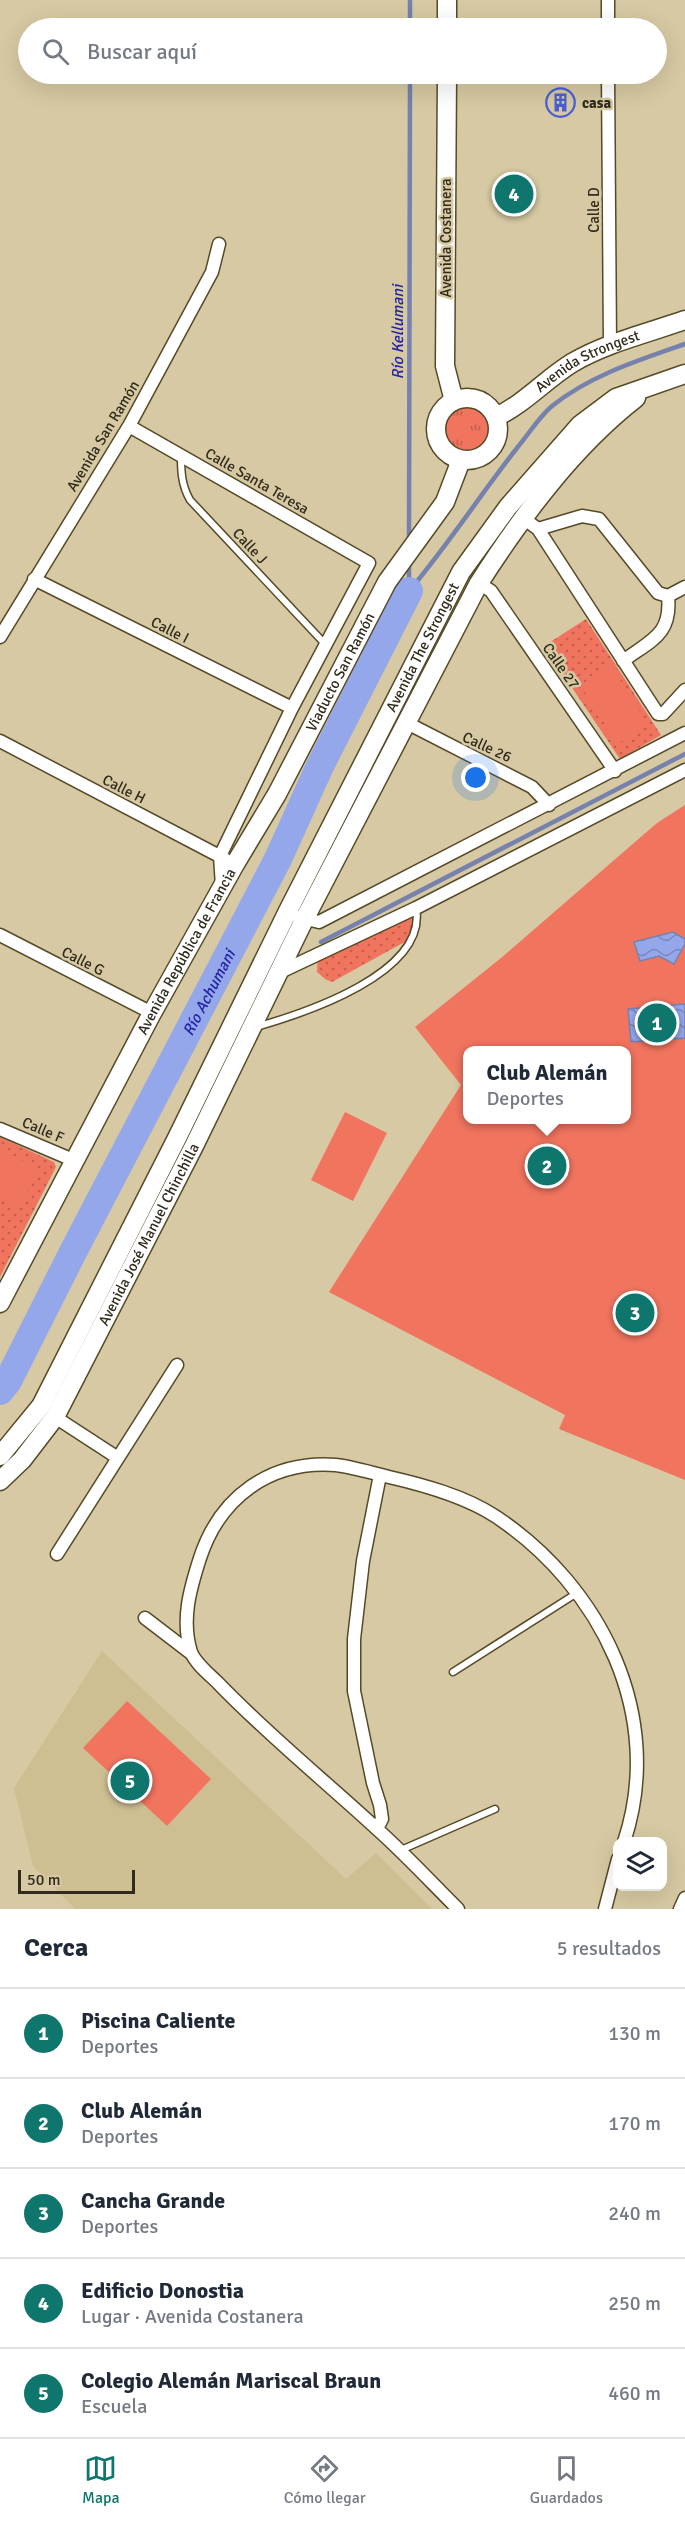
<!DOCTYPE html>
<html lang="es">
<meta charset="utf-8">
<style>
body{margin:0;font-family:Signika,sans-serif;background:#f2f2f3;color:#1f2937}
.controls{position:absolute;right:18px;bottom:18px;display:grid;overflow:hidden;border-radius:12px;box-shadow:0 6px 24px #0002}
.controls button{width:54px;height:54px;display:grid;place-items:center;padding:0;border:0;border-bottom:2px solid #e0e1e3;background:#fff;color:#1f2937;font:30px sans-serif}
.scale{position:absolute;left:18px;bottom:15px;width:117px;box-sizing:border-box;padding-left:6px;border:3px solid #302b1c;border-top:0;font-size:16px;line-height:21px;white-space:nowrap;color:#302b1c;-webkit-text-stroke:4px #d6c9a3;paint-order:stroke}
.you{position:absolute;left:476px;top:778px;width:21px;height:21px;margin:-15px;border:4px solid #fff;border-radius:50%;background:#1a73e8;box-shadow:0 0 0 9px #1a73e833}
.badge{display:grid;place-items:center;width:39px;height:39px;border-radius:50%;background:#0f766e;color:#fff;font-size:20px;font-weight:700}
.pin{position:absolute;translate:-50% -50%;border:3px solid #fff;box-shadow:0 2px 6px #0006}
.popup{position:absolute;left:463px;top:1046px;width:168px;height:78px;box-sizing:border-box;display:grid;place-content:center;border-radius:12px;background:#fff;filter:drop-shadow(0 2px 4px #0005);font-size:20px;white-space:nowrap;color:#747a83}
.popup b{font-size:22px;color:#1f2937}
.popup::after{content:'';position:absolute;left:50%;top:100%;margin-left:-12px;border:12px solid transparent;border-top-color:#fff}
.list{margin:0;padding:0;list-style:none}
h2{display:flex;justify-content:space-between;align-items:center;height:78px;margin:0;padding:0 24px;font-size:26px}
h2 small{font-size:20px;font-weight:400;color:#747a83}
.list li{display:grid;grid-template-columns:39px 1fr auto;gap:18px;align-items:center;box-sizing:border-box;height:90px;padding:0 24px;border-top:2px solid #e0e1e3}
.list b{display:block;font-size:22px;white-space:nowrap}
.list p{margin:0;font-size:20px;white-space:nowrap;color:#747a83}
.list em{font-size:20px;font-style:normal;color:#747a83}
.icon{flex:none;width:33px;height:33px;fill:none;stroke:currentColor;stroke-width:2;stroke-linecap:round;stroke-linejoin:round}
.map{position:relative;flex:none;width:685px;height:1909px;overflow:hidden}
.search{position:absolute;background:#fff;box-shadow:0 6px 24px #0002;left:18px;right:18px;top:18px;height:66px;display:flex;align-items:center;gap:15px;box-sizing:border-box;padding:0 21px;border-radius:33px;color:#747a83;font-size:22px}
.sheet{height:528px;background:#fff}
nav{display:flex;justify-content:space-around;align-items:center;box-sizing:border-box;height:84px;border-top:2px solid #e0e1e3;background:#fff;font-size:16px;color:#747a83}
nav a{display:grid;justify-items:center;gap:3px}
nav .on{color:#0f766e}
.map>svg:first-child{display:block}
</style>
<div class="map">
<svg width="685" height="1909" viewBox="0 0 685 1909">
<defs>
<pattern id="grass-tufts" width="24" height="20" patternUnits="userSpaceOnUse" patternTransform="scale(1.5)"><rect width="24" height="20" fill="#f1745f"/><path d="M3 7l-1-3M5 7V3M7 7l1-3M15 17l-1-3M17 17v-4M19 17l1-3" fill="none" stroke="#c45f4e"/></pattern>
<pattern id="park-dots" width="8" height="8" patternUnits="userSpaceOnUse" patternTransform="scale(1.5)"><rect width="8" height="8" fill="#f1745f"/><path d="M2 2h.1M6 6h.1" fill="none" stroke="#c45f4e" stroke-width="1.8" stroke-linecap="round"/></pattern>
<pattern id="water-waves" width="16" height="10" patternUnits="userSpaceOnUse" patternTransform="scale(1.5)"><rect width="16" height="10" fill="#94a7eb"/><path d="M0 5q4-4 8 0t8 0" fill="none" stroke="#7988be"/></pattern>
</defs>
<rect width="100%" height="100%" fill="#d6c9a3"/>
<!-- built -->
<path fill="#cebf92" d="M102 1651 346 1879 376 1853 432 1909H75L33 1866 14 1788Z"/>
<!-- grass -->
<path fill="url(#grass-tufts)" d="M443 429a23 23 0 1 1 46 0a23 23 0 1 1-46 0Z"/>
<!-- park -->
<path fill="url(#park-dots)" d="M586 619 661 735 620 759 544 646Z
M413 915 419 920 410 939 332 982 325 979 317 972 318 954Z
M0 1137 54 1162 56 1167 0 1277Z"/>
<!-- pitch -->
<path fill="#f1745f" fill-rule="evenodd" d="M611 666 648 724 617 744 580 685Z
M685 805V1480L559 1429 565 1415 329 1292 461 1085 415 1027 501 958 657 823ZM468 1050H626V1120H468Z
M345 1112 387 1133 353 1201 311 1180Z
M0 1149 39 1170 19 1208 0 1199Z
M127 1701 211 1779 167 1826 83 1748Z"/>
<!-- water -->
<path fill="url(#water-waves)" stroke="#7682ad" stroke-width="1.5" d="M673 932 685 939V944L674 964 659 956 640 961 634 942Z
M685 1004V1038L631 1042 628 1009Z"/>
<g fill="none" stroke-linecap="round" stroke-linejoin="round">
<!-- stream -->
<path stroke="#7682ad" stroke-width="4.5" d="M410 28V0
M409 540 410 74
M409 591V564
M409 591C448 545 480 495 517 448 528 435 539 417 552 406 591 375 639 360 685 344
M321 942 685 754"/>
<!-- river -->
<path stroke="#94a7eb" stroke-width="28" id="s1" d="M0 1391 8 1381 73 1252 278 859 320 766 409 591"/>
<defs>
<path id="lane" d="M181 457C181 473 182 486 190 500L325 644
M256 1027C305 1013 428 973 416 908
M453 1672 577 1593
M401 1850 495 1809"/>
<path id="street" d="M608 0V28
M608 74 610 346
M129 426 369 563 292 708 220 856 222 886
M523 518 538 529 582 516 599 519 658 593 668 596 685 587
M538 529 658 714H663L685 690
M34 579 292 708
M479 583 491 591 615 771
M0 637 129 426 212 272 219 244
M623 661C651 640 672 635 668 596
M407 723 532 787 549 805
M0 741 225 859
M298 917 319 922 685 733
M0 935 152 1013
M276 974 416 908 685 770
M0 1129 73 1160
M55 1417 118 1458
M57 1554 177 1365
M145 1618 192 1654
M377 1829 382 1819 380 1805 373 1783 354 1691V1639L363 1561 380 1475
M458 1909C431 1882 405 1854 377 1829 324 1780 268 1735 218 1683 210 1675 195 1663 191 1652 181 1620 190 1589 200 1558 220 1497 270 1460 336 1465 353 1467 372 1473 389 1477 424 1485 464 1496 495 1516 601 1586 666 1716 624 1842
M605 1909 618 1859
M680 1909 685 1898"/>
<g id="secondary">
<path d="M447 28V0"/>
<path d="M447 74 445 366 454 401"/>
<circle cx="467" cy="429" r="31"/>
<path id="s2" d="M496 417C524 404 546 379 572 363 606 343 648 333 685 320"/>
<path id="s3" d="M0 1303 152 1013 235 864 277 794 387 582 445 502 461 460"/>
<path id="s4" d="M0 1456 41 1406 177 1138 288 911 461 572 508 507 580 425 616 398 685 374"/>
<path id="s5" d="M0 1481 22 1460 55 1417 194 1146 304 920 479 583C522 516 573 447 636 398"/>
</g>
</defs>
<!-- lane casing -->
<use href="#lane" stroke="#554a28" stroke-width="9"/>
<!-- street casing -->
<use href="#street" stroke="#554a28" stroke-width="15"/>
<!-- secondary casing -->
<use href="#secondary" stroke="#554a28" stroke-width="21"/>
<!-- lane -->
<use href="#lane" stroke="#fff" stroke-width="6"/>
<!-- street -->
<use href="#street" stroke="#fff" stroke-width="12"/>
<!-- secondary -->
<use href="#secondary" stroke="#fff" stroke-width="18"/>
</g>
<!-- icons -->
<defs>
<symbol id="building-ring" viewBox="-11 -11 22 22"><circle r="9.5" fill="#d6c9a3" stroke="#4a5fd4" stroke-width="1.5"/><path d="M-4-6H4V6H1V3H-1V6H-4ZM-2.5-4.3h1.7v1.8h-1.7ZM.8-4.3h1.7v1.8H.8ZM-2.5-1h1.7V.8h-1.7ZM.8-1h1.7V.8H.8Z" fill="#4a5fd4"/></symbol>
</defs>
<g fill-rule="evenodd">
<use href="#building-ring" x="544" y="86" width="33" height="33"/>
</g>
<g text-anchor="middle" stroke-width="5" stroke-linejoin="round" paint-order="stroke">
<!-- poi labels -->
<g font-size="15" font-weight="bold" fill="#302b1c" stroke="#d6c9a3" text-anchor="start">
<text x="582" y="108">casa</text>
</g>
<!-- street labels -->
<g font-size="15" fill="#302b1c" stroke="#d6c9a3">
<text transform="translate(594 210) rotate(-90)" y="5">Calle D</text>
<text transform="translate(446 238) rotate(-90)" y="5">Avenida Costanera</text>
<text dy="5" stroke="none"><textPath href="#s2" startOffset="108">Avenida Strongest</textPath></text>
<text transform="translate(103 436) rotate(-59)" y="5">Avenida San Ramón</text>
<text transform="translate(257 481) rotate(30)" y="5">Calle Santa Teresa</text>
<text transform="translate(250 546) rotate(47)" y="5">Calle J</text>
<text transform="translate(170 630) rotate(27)" y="5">Calle I</text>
<text dy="5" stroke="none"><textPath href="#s4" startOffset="914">Avenida The Strongest</textPath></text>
<text transform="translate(561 666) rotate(55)" y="5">Calle 27</text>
<text dy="5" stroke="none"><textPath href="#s3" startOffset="717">Viaducto San Ramón</textPath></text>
<text transform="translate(487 747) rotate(25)" y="5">Calle 26</text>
<text transform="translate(124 789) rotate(27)" y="5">Calle H</text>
<text dy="5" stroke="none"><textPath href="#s3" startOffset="398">Avenida República de Francia</textPath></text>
<text transform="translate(83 961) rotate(27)" y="5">Calle G</text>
<text transform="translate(43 1130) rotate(23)" y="5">Calle F</text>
<text dy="5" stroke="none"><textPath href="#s5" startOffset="290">Avenida José Manuel Chinchilla</textPath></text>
</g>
<!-- water labels -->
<g font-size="16" font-style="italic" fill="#2323a5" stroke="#d6c9a3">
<text transform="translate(397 332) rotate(-90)" y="6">Río Kellumani</text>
<text dy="6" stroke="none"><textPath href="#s1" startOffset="450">Río Achumani</textPath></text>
</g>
</g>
</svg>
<div class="controls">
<button><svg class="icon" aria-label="layers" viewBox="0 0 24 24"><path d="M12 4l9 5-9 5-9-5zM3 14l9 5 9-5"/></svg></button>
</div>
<div class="scale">50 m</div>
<div class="you"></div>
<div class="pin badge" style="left:657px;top:1023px">1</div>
<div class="pin badge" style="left:547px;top:1166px">2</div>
<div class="popup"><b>Club Alemán</b>Deportes</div>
<div class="pin badge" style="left:635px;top:1313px">3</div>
<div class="pin badge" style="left:514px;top:194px">4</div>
<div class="pin badge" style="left:130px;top:1781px">5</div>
<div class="search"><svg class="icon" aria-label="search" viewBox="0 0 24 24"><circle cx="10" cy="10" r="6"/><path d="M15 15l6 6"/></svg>Buscar aquí</div>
</div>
<section class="sheet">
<h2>Cerca<small>5 resultados</small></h2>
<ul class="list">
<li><span class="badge">1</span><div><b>Piscina Caliente</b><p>Deportes</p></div><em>130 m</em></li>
<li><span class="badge">2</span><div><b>Club Alemán</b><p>Deportes</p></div><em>170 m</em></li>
<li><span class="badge">3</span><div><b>Cancha Grande</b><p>Deportes</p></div><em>240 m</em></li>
<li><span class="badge">4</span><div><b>Edificio Donostia</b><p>Lugar · Avenida Costanera</p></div><em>250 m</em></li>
<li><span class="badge">5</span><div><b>Colegio Alemán Mariscal Braun</b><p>Escuela</p></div><em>460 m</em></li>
</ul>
</section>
<nav>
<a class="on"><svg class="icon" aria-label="map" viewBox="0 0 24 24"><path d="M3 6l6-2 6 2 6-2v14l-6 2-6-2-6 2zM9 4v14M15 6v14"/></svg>Mapa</a>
<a><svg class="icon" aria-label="directions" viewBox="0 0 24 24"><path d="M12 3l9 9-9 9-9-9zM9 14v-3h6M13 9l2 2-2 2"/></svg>Cómo llegar</a>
<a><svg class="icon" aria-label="saved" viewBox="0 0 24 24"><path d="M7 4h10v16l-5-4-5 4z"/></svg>Guardados</a>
</nav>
